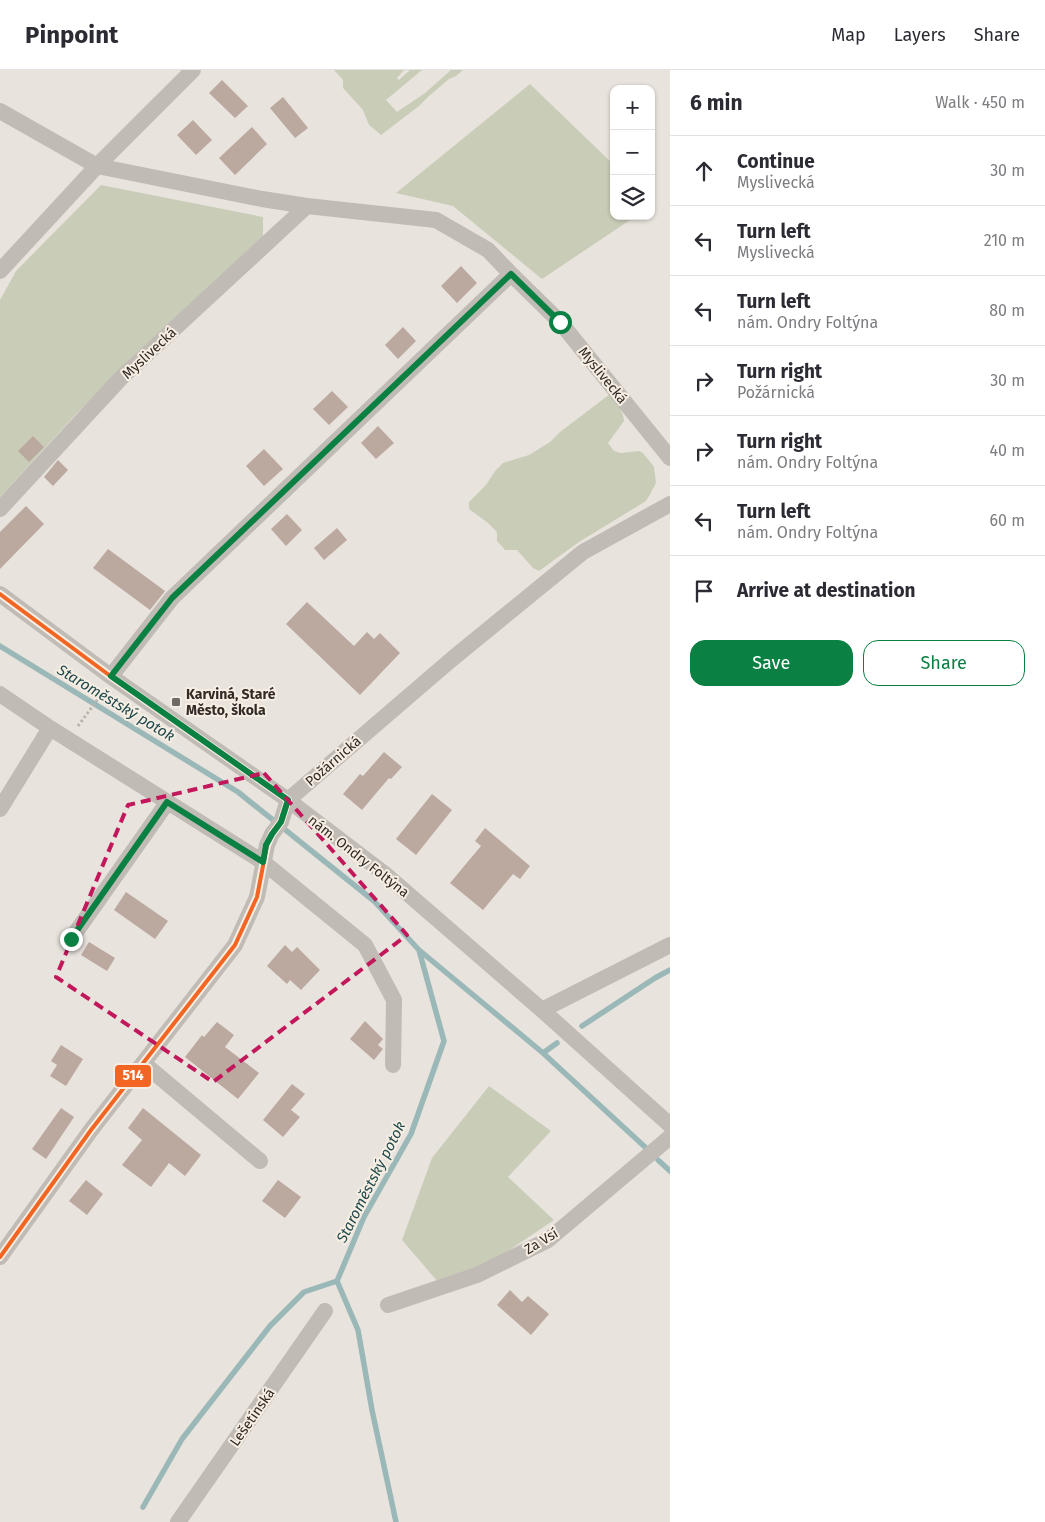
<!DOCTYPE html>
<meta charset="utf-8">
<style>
body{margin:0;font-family:"Fira Sans",sans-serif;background:#f7f7f7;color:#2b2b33}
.controls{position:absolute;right:15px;top:15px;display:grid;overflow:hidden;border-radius:10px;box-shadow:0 1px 4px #0004}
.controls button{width:45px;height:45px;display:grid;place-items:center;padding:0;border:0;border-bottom:1px solid #e1e1e2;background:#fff;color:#2b2b33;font:25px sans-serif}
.stop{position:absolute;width:15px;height:15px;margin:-11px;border:4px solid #0b8043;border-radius:50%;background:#fff}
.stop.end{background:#0b8043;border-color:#fff;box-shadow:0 1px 5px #0008}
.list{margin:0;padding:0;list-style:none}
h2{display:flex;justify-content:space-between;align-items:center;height:65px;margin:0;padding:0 20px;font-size:21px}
h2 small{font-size:16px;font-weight:400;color:#7c7c81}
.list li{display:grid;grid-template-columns:32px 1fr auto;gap:15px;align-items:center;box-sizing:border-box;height:70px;padding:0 20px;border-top:1px solid #e1e1e2}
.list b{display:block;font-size:19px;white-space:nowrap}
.list p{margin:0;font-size:16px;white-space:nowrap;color:#7c7c81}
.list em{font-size:16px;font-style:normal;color:#7c7c81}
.actions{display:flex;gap:10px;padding:15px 20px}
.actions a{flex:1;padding:11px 0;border:1px solid #0b8043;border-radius:15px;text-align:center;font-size:18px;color:#0b8043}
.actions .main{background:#0b8043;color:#fff}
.icon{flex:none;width:28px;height:28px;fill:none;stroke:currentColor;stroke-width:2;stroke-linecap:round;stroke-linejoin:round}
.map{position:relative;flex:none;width:670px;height:1452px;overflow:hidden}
header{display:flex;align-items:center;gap:30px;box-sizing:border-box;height:70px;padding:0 25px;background:#fff;border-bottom:1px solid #e1e1e2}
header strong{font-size:24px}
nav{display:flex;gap:28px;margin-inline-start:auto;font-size:18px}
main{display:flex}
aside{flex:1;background:#fff}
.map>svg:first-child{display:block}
</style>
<header>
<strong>Pinpoint</strong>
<nav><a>Map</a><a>Layers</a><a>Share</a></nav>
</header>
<main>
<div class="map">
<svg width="670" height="1452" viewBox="0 0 670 1452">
<rect width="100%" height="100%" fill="#e9e3dd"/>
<!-- green -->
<path fill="#c9cdb8" d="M334 0H404L397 8 399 10 410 0H422L386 30 397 42 425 23 451 0H463L456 6 449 9 428 27 419 36 381 65 369 55 363 40 343 18V10Z
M530 14 614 95V146H636L542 209 453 136 396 123Z
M101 115 263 147V166L77 343 0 427V230L16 201Z
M610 324C615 332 624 341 624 351L608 373 614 381 621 383 639 381 643 383 654 397 656 413 649 426 646 431 579 472 539 501 533 498 517 480H505L497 471V462L488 453 469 439V432L486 415 495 401 503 393 529 385 550 372 560 362Z
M489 1016 551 1061 508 1107 554 1150 481 1199 438 1212 402 1170 432 1088Z"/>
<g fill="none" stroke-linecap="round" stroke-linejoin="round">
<!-- stream -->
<path stroke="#9bb8b8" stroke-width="5.5" d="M0 576 238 722 374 831 419 880 444 971 411 1064 364 1147 337 1211 358 1260 372 1340 396 1452
M419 880 543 983 557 973
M582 956 655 908 670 900
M543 983 645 1077
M658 1090 670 1101
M143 1437 182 1369 270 1256 304 1222 337 1211"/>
</g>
<!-- building -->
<path fill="#bba9a0" d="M222 10 248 36 235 48 209 23Z
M283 27 308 58 295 68 270 38Z
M193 50 212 70 196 85 177 65Z
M252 57 267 74 235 105 219 88Z
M461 196 477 213 457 233 441 216Z
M403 257 416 271 398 289 385 275Z
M332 321 348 337 329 355 313 339Z
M378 356 394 373 376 389 361 373Z
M33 366 44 377 29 392 18 381Z
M264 379 283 399 264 416 246 396Z
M58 390 68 400 53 416 44 407Z
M26 436 44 454 0 499V462Z
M287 444 302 460 286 476 271 459Z
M337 458 347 470 324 490 314 478Z
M108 479 165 521 150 540 93 498Z
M307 532 354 576 367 562 374 569 380 563 400 583 360 625 286 554Z
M384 682 402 697 391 709 389 708 362 740 343 724 360 704 363 706Z
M432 724 452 740 416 785 396 769Z
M485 758 530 796 520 809 513 804 483 840 450 813 481 776 475 771Z
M126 822 168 851 155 869 114 840Z
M89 872 115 888 107 901 81 885Z
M285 875 292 882 297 877 320 900 301 920 290 910 287 914 267 896Z
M365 951 383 969 378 975 383 979 374 990 350 969Z
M217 952 234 965 225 977 259 1003 238 1029 185 987 202 965 204 967Z
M61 975 83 989 66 1016 50 1006 57 995 51 991Z
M292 1014 305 1024 291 1040 300 1047 283 1067 263 1050Z
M61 1038 74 1047 46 1089 32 1079Z
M143 1038 201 1085 185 1106 169 1093 151 1117 122 1095 142 1070 128 1058Z
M86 1110 103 1124 87 1145 69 1131Z
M278 1110 301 1127 285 1148 262 1131Z
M510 1220 522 1232 528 1226 549 1244 531 1265 497 1235Z"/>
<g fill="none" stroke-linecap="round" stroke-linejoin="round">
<!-- path -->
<path stroke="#bab4af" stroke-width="3" stroke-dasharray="2.5 2.5" stroke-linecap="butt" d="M78 656 104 621"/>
<!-- minor -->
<path stroke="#c1bbb6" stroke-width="16" d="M0 41 97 96 262 129 307 136 436 150 488 180 511 204 560 252 670 388
M0 201 97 96 193 0
M0 439 121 308 307 136
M0 524 113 608 288 730 385 804 542 940 670 1055
M111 606 172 528 511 204
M0 624 50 658 263 792 365 875 394 930 393 995
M0 739 50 658
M71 869 167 733
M542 940 670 875
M143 993 260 1091
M0 1187 91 1060 235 875 257 827 267 775 272 764 281 752 288 730 452 589 583 482 670 434
M388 1235 477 1205 548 1170 670 1067
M178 1452 325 1241"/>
<defs>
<path id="bus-1" d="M0 524 113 608 288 730 281 752 272 764 267 775 257 827 235 875 91 1060 0 1187"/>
</defs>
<!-- bus-1 casing -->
<use href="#bus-1" stroke="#f6eee3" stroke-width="8"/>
<!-- bus-1 -->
<use href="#bus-1" stroke="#f26522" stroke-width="4"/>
</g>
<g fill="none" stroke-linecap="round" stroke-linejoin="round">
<!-- route -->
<path stroke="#0b8043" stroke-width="6" d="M71 869 167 732 263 792 266 775 272 764 281 752 288 730 111 606 172 528 511 204 560 252"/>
</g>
<!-- marked area -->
<path fill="none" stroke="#c2185b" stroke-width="4" stroke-dasharray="10 6" stroke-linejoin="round" d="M264 703 407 865 213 1012 56 907 128 735Z"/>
<!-- markers -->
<rect fill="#716b66" stroke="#f6eee3" stroke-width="2" x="171" y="627" width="10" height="10" rx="2.5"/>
<g text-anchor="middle" stroke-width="4" stroke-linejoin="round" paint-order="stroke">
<!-- street labels -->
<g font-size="14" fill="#312a26" stroke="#f6eee3">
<text transform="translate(149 283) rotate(-43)" y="5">Myslivecká</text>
<text transform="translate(603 305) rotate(51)" y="5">Myslivecká</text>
<text transform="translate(333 691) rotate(-41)" y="5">Požárnická</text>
<text transform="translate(359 786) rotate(38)" y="5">nám. Ondry Foltýna</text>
<text transform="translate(541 1171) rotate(-31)" y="5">Za Vsí</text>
<text transform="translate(252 1347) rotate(-55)" y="5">Lešetínská</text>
</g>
<!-- poi labels -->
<g font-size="14" font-weight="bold" fill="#312a26" stroke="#f6eee3" text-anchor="start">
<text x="186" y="629">Karviná, Staré<tspan x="186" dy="16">Město, škola</tspan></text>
</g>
<!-- water labels -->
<g font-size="15" font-style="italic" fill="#204a4e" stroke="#f6eee3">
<text transform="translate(116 633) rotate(31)" y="5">Staroměstský potok</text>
<text transform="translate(371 1112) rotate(-63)" y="5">Staroměstský potok</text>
</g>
</g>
<rect stroke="#f6eee3" stroke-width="2" x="114" y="994" width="38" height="24" rx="5" fill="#f26522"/>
<g font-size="14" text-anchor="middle" font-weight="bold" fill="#fff">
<text x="133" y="1010">514</text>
</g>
</svg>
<div class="controls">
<button>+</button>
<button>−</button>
<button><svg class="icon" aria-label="layers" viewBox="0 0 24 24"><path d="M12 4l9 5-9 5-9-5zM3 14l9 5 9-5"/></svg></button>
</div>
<div class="stop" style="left:560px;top:252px"></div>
<div class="stop end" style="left:71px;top:869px"></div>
</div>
<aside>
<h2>6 min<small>Walk · 450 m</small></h2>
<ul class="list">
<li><svg class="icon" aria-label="ahead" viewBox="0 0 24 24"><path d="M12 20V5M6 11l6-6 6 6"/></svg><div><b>Continue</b><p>Myslivecká</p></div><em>30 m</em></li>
<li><svg class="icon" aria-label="left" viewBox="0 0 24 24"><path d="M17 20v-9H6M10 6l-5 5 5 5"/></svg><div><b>Turn left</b><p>Myslivecká</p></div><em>210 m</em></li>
<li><svg class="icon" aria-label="left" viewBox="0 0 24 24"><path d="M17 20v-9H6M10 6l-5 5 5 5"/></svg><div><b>Turn left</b><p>nám. Ondry Foltýna</p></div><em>80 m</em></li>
<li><svg class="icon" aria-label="right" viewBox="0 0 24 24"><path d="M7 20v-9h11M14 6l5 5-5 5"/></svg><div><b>Turn right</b><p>Požárnická</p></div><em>30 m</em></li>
<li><svg class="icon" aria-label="right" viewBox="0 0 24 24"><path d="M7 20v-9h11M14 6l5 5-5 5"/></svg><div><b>Turn right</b><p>nám. Ondry Foltýna</p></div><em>40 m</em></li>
<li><svg class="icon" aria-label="left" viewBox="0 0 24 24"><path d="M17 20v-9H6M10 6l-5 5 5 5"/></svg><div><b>Turn left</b><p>nám. Ondry Foltýna</p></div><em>60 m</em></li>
<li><svg class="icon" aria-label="arrive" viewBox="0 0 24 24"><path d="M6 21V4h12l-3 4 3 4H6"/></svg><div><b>Arrive at destination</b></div></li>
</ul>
<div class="actions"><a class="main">Save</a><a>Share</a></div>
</aside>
</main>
